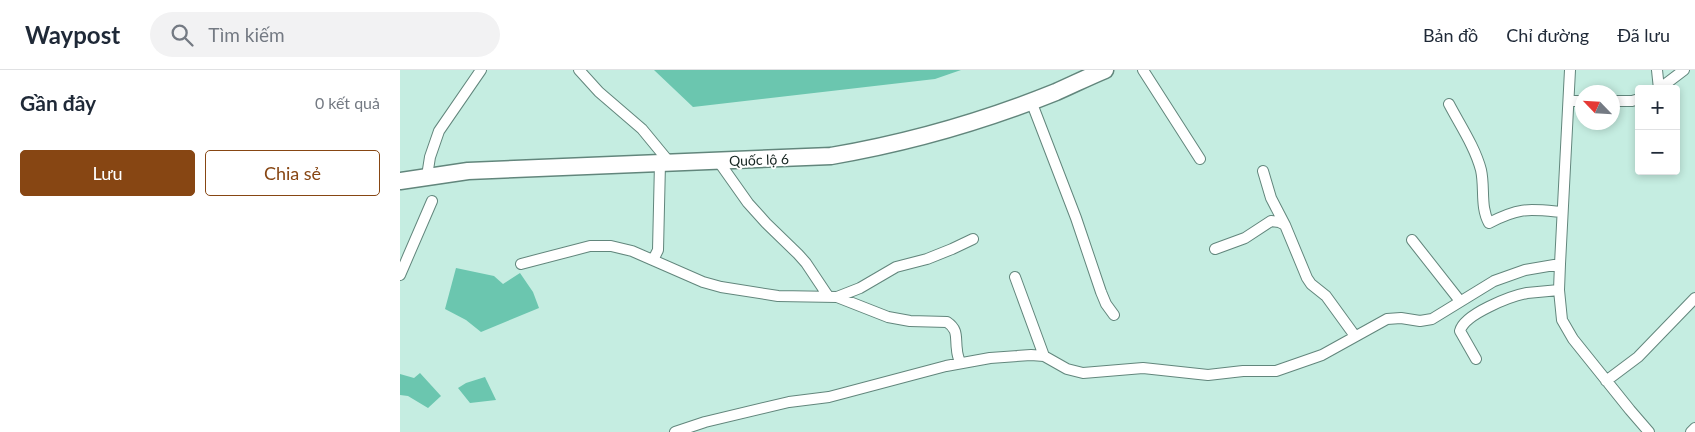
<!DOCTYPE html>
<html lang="vi">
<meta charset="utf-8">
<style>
body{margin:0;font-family:Lato,sans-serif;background:#f2f2f3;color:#1f2937}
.controls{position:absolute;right:15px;top:15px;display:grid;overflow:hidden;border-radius:5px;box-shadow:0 2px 8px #0003}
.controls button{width:45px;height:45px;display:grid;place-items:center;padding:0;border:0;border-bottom:1px solid #e0e1e3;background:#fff;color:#1f2937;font:25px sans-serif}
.compass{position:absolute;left:1175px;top:15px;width:45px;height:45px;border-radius:50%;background:#fff;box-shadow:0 2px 8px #0003;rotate:295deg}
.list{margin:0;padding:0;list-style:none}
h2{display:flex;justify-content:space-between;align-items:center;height:65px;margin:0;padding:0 20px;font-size:21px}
h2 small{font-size:16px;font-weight:400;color:#747a83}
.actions{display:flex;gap:10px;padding:15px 20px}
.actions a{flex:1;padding:11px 0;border:1px solid #874613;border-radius:5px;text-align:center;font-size:18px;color:#874613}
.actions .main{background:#874613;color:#fff}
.icon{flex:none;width:28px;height:28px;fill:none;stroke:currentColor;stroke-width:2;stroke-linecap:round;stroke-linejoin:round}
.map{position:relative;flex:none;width:1295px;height:362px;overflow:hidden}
header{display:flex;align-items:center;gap:30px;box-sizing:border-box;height:70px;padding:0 25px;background:#fff;border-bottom:1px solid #e0e1e3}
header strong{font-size:24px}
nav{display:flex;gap:28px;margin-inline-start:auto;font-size:18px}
.search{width:350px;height:45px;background:#f2f2f3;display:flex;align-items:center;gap:12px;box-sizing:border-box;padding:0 18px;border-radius:28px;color:#747a83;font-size:19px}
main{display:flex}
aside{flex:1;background:#fff}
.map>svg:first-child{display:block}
</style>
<header>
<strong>Waypost</strong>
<div class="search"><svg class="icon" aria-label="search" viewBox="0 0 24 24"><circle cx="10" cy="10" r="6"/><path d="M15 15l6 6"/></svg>Tìm kiếm</div>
<nav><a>Bản đồ</a><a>Chỉ đường</a><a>Đã lưu</a></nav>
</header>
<main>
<aside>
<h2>Gần đây<small>0 kết quả</small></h2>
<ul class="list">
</ul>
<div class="actions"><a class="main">Lưu</a><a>Chia sẻ</a></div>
</aside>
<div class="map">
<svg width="1295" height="362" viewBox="0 0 1295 362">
<rect width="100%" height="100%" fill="#c5ede1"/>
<!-- forest -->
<path fill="#6bc6af" d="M254 0H561L535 9 293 37Z
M56 198 94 206 103 214 120 203 133 222 139 238 81 262 66 250 45 239Z
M20 303 41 326 28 338 8 326 0 325V304L14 308Z
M85 307 96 330 70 333 58 318 66 313Z"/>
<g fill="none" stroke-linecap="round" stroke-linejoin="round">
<defs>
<path id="minor" d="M179 0 199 22 242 59 270 93
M743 0 800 89
M1170 0 1160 194 1159 220 1162 250 1173 269 1230 340 1249 362
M1257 0 1259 19
M1259 19 1284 0
M631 31 676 148 701 222 706 234 714 245
M1169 31H1182
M1212 31H1232L1239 29
M1049 34C1060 55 1075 77 1081 100 1085 118 1080 137 1089 153 1120 137 1128 139 1162 142
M319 92 348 133 366 153 398 184 406 193 428 226
M863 101 871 128 885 155 907 208 911 214 926 226 955 266
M27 106 30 87 39 61 81 0
M1012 170 1060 231
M815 179 845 168 871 151 879 152 885 155
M253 190 258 180 260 93
M121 194 190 176H211L232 181 303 212 321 217 378 226 437 227 488 247 510 251 547 252C559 260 555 268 557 280 557 284 559 289 560 293
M0 205 32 131
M615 207 644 286
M437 227 460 218 496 197 527 189 552 179 573 169
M1076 289 1060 261C1064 244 1111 226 1127 223 1138 222 1148 221 1159 220
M1206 311 1238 287 1295 228
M275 362 305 352 389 332 429 327 546 296 590 288 631 285 644 286 667 299 683 303 743 298 808 305 843 301H876L922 285 987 249 1001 248 1020 251 1032 249 1094 211 1125 200 1160 194
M1291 362 1295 358"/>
<path id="trunk" d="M0 111 68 101 431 86C507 73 584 51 656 22 672 15 688 7 705 0"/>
</defs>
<!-- minor casing -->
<use href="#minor" stroke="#62867c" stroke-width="12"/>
<!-- trunk casing -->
<use href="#trunk" stroke="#62867c" stroke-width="19"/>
<!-- minor -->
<use href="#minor" stroke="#fff" stroke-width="10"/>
<!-- trunk -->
<use href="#trunk" stroke="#fff" stroke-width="16"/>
</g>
<g text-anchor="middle" stroke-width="4" stroke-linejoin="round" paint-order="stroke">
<!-- street labels -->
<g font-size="14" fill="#14231f" stroke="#fff">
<text transform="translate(359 90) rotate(-2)" y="5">Quốc lộ 6</text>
</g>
</g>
</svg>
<div class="controls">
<button>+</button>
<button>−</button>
</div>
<svg class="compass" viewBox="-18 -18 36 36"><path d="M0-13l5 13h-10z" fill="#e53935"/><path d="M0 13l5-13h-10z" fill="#747a83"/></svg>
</div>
</main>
